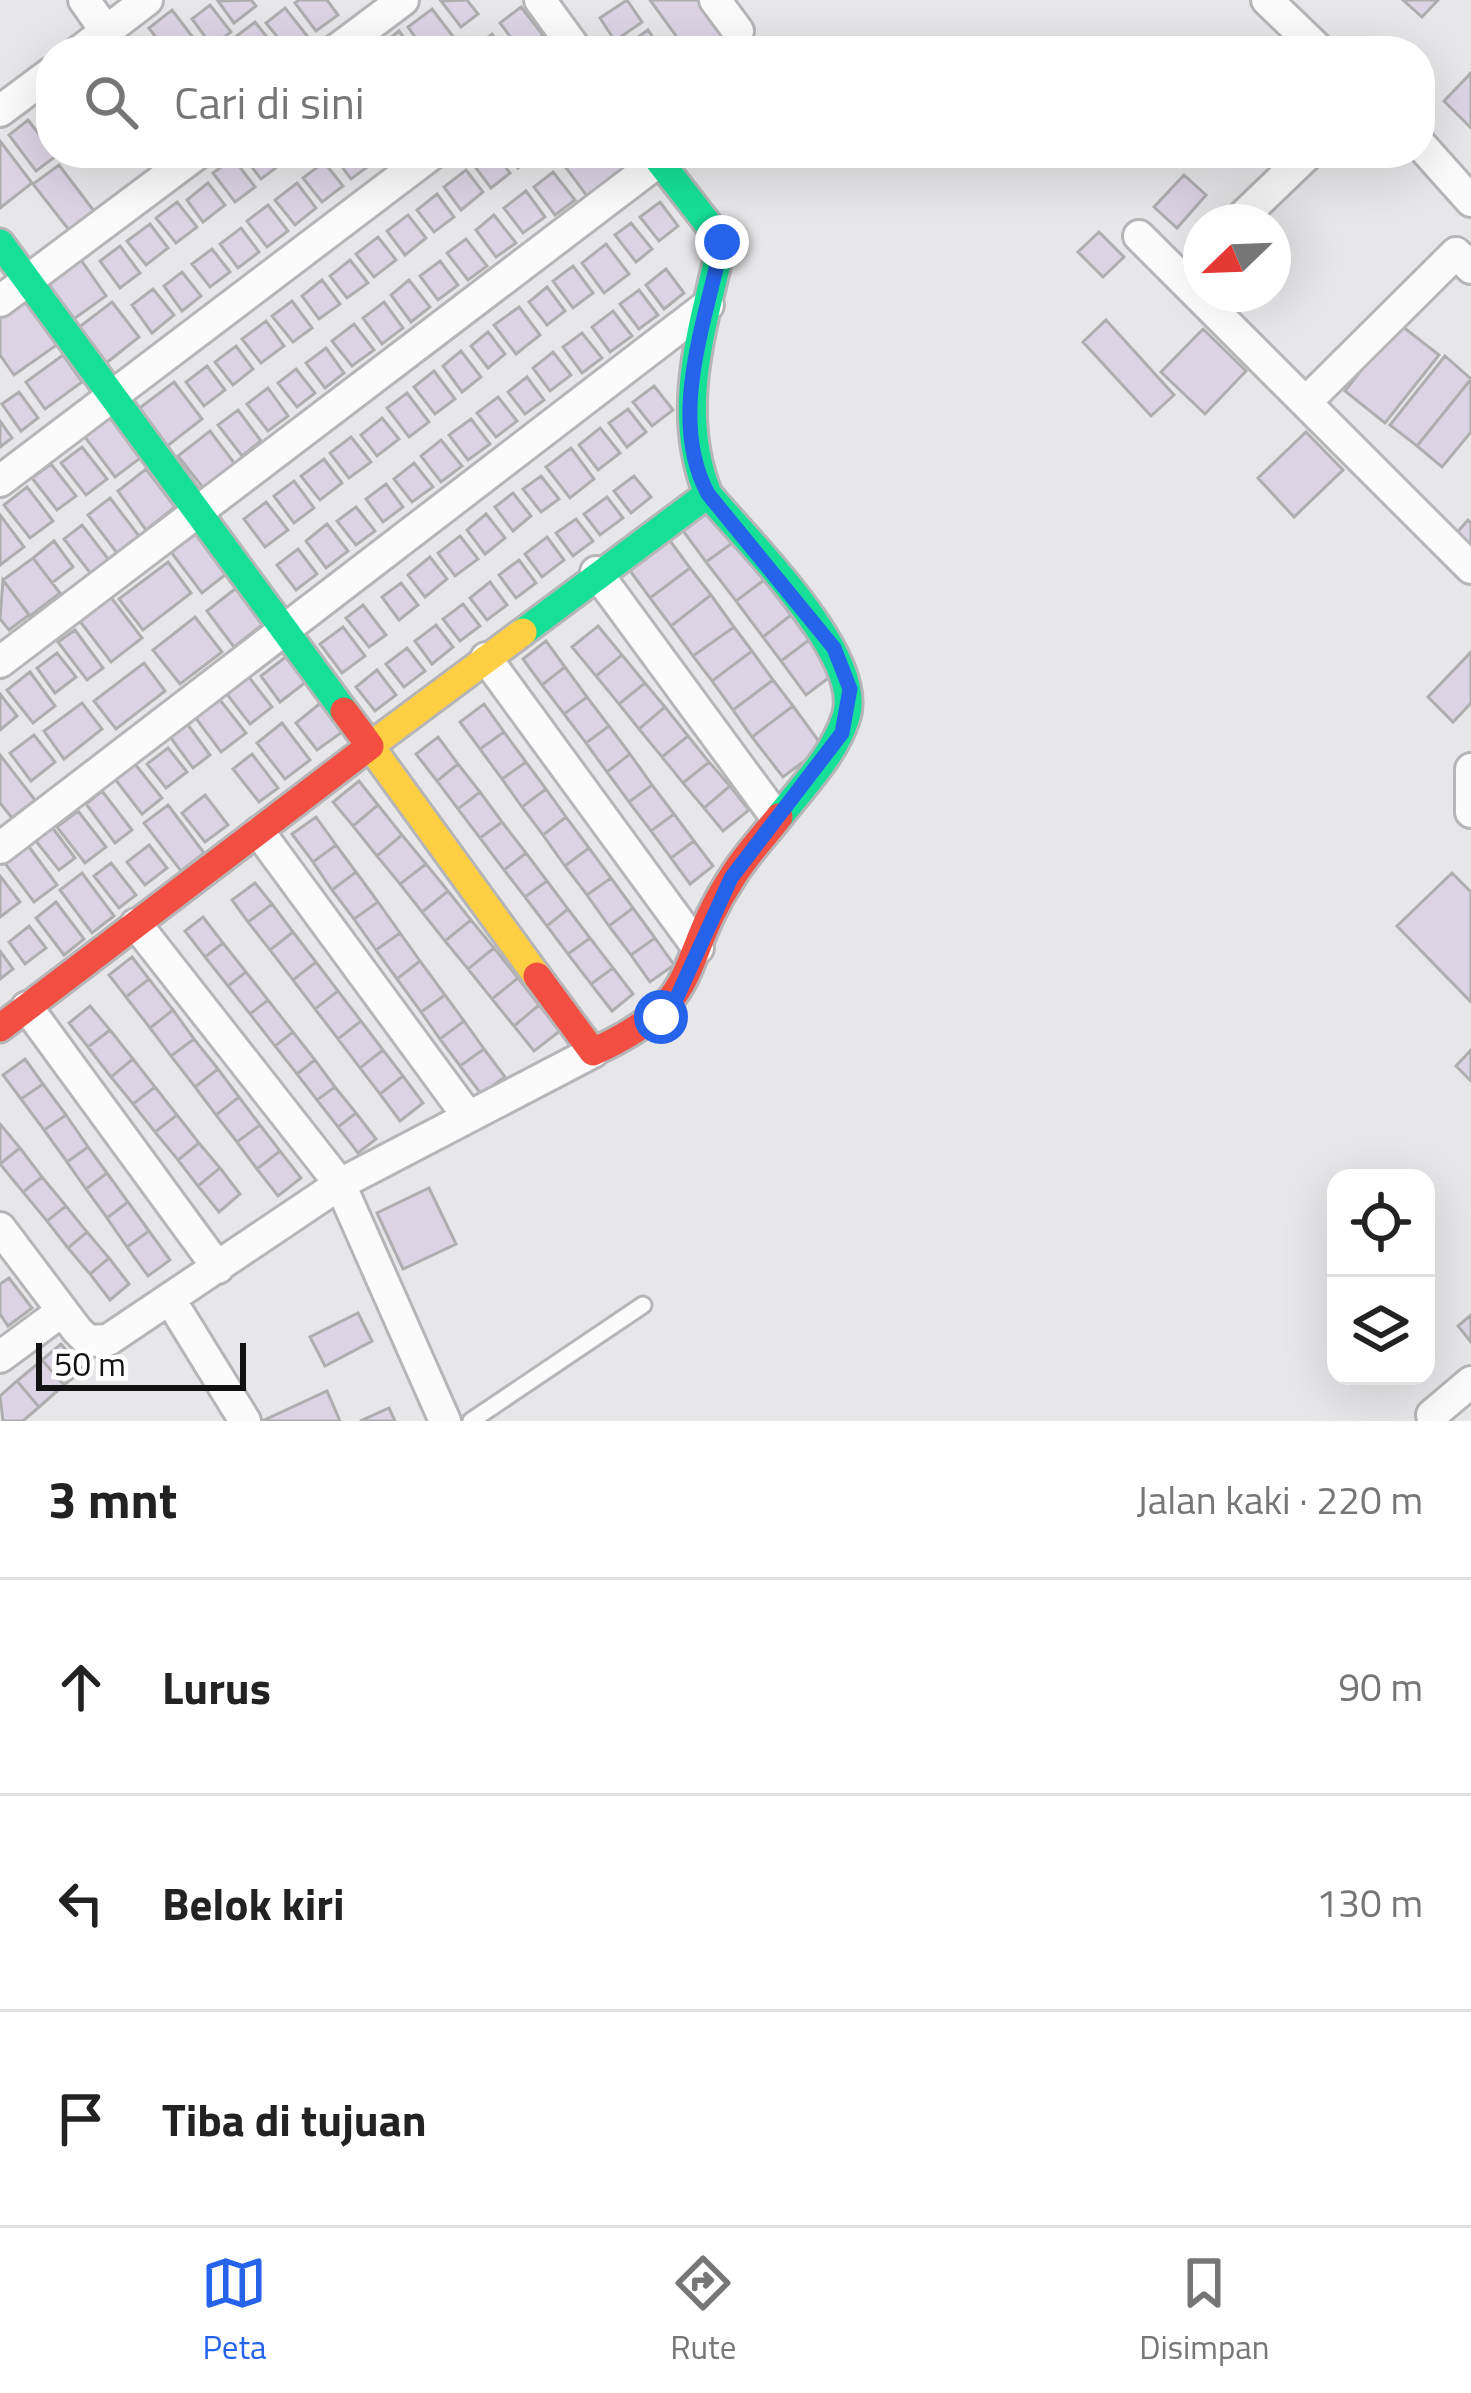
<!DOCTYPE html>
<html lang="id">
<meta charset="utf-8">
<style>
body{margin:0;font-family:"Titillium Web",sans-serif;background:#f2f2f2;color:#222}
.controls{position:absolute;right:36px;bottom:36px;display:grid;overflow:hidden;border-radius:24px;box-shadow:0 12px 48px #0002}
.controls button{width:108px;height:108px;display:grid;place-items:center;padding:0;border:0;border-bottom:3px solid #e0e0e0;background:#fff;color:#222;font:60px sans-serif}
.compass{position:absolute;left:1183px;top:204px;width:108px;height:108px;border-radius:50%;background:#fff;box-shadow:0 12px 48px #0002;rotate:247deg}
.scale{position:absolute;left:36px;bottom:30px;width:210px;box-sizing:border-box;padding-left:12px;border:6px solid #121213;border-top:0;font-size:33px;line-height:42px;white-space:nowrap;color:#121213;-webkit-text-stroke:9px #fff;paint-order:stroke}
.stop{position:absolute;width:36px;height:36px;margin:-27px;border:9px solid #2563eb;border-radius:50%;background:#fff}
.stop.end{background:#2563eb;border-color:#fff;box-shadow:0 3px 12px #0008}
.list{margin:0;padding:0;list-style:none}
h2{display:flex;justify-content:space-between;align-items:center;height:156px;margin:0;padding:0 48px;font-size:51px}
h2 small{font-size:39px;font-weight:400;color:#767676}
.list li{display:grid;grid-template-columns:78px 1fr auto;gap:36px;align-items:center;box-sizing:border-box;height:216px;padding:0 48px;border-top:3px solid #e0e0e0}
.list b{display:block;font-size:45px;white-space:nowrap}
.list em{font-size:39px;font-style:normal;color:#767676}
.icon{flex:none;width:66px;height:66px;fill:none;stroke:currentColor;stroke-width:2;stroke-linecap:round;stroke-linejoin:round}
.map{position:relative;flex:none;width:1471px;height:1421px;overflow:hidden}
.search{position:absolute;background:#fff;box-shadow:0 12px 48px #0002;left:36px;right:36px;top:36px;height:132px;display:flex;align-items:center;gap:30px;box-sizing:border-box;padding:0 42px;border-radius:48px;color:#767676;font-size:45px}
.sheet{height:804px;background:#fff}
nav{display:flex;justify-content:space-around;align-items:center;box-sizing:border-box;height:168px;border-top:3px solid #e0e0e0;background:#fff;font-size:33px;color:#767676}
nav a{display:grid;justify-items:center;gap:6px}
nav .on{color:#2563eb}
.map>svg:first-child{display:block}
</style>
<div class="map">
<svg width="1471" height="1421" viewBox="0 0 1471 1421">
<rect width="100%" height="100%" fill="#e7e6e8"/>
<!-- building -->
<path fill="#dcd4e5" stroke="#aeaeaf" stroke-width="3" d="M251 0 256 6 234 23 218 1Z
M299 0H327L338 15 316 31 295 3Z
M467 0 478 14 461 27 441 1Z
M627 0 642 22 615 41 600 18Z
M650 0H698L736 51H687Z
M1403 0H1438L1422 17Z
M210 5 231 32 212 46 192 19Z
M521 7 543 35 521 51 500 23Z
M285 8 308 37 289 51 266 23Z
M432 9 455 39 439 51H425L408 27Z
M172 10 201 48 197 51H166L149 28Z
M255 22 278 51H244L234 38Z
M648 30 662 51H623L622 49Z
M399 31 414 51H383L379 47Z
M492 34 505 51H473L472 49Z
M1471 73V128L1444 101Z
M51 107V132L39 116Z
M28 120 56 156 36 171 9 135Z
M0 141 32 183 0 208Z
M241 153H273L281 164 261 179Z
M339 153H361L370 165 351 179 334 156Z
M488 153H495L510 173 491 188 473 164Z
M507 153H537L518 168Z
M563 153H644L587 196 558 157Z
M233 158 255 187 235 202 213 173Z
M324 162 343 186 322 202 303 178Z
M59 165 94 211 69 230 33 184Z
M466 170 483 192 461 210 444 187Z
M553 172 575 200 555 215 534 187Z
M1184 175 1206 195 1177 228 1154 207Z
M208 183 225 205 203 222 187 200Z
M297 183 316 208 295 225 275 200Z
M526 191 545 217 523 233 504 208Z
M437 194 454 217 434 232 417 210Z
M177 202 197 227 176 243 156 218Z
M660 202 678 226 659 241 640 217Z
M268 205 288 231 267 247 247 221Z
M408 215 426 238 405 255 387 231Z
M494 215 516 243 496 257 476 230Z
M631 223 652 249 636 262 615 235Z
M150 224 168 248 146 265 127 241Z
M241 228 259 252 238 268 220 244Z
M1099 232 1124 257 1103 277 1078 252Z
M378 237 396 260 374 277 356 254Z
M466 239 487 266 468 280 447 253Z
M606 244 629 274 604 293 582 263Z
M120 246 140 273 120 288 100 261Z
M212 249 230 272 210 287 192 264Z
M81 260 106 296 71 321 46 285Z
M350 260 368 283 347 298 330 276Z
M440 261 458 285 438 300 420 276Z
M573 266 593 293 573 308 553 281Z
M666 269 684 293 664 309 646 285Z
M182 272 201 296 182 311 164 286Z
M322 280 340 304 319 319 302 296Z
M409 280 430 307 411 322 391 295Z
M547 287 565 311 547 325 529 302Z
M153 289 174 315 152 333 132 305Z
M639 290 658 315 639 329 620 304Z
M25 298 58 344 14 375 0 355V316Z
M292 301 312 328 293 342 272 316Z
M112 302 139 337 105 364 78 328Z
M384 302 403 328 382 344 363 318Z
M519 307 540 335 516 354 494 325Z
M613 311 632 336 610 352 592 327Z
M1106 320 1174 395 1151 416 1083 342Z
M266 321 284 346 261 363 242 339Z
M1398 323 1439 355 1385 423 1345 391Z
M354 324 374 350 352 366 332 341Z
M1203 329 1246 371 1205 414 1161 372Z
M488 332 505 354 488 368 471 346Z
M582 333 602 358 582 373 563 347Z
M236 346 253 369 233 385 215 362Z
M326 348 344 373 325 388 306 363Z
M461 351 481 377 462 392 443 366Z
M553 352 571 375 550 391 533 368Z
M63 355 82 382 45 409 26 382Z
M1445 356 1471 379 1417 446 1390 425Z
M207 366 225 390 204 406 186 382Z
M296 369 315 393 297 407 278 383Z
M434 371 455 399 435 414 414 387Z
M527 377 544 400 525 414 508 392Z
M1471 379V432L1442 467 1417 446Z
M174 382 202 419 166 447 137 410Z
M654 386 673 410 652 426 633 402Z
M268 388 288 416 268 431 247 404Z
M19 392 38 418 21 431 2 404Z
M407 393 429 422 409 437 387 408Z
M498 397 517 421 496 437 477 413Z
M628 409 646 432 627 447 609 423Z
M238 410 261 441 242 456 218 425Z
M109 412 143 456 115 477 82 433Z
M382 418 399 439 377 456 361 435Z
M471 419 490 444 468 460 449 435Z
M0 421 12 438 0 447Z
M600 428 620 453 598 470 579 445Z
M210 431 235 464 204 489 178 456Z
M1306 432 1343 470 1294 517 1258 478Z
M351 437 371 462 349 478 330 453Z
M441 440 462 466 441 482 421 456Z
M82 447 107 479 86 495 61 463Z
M571 448 594 479 570 498 546 467Z
M324 459 342 483 320 500 301 476Z
M414 463 433 487 412 502 394 479Z
M51 464 76 496 57 510 32 478Z
M146 469 175 507 146 530 118 491Z
M541 476 559 499 541 512 523 489Z
M634 476 651 497 631 513 614 491Z
M294 481 314 508 294 523 274 496Z
M386 484 403 507 383 522 366 499Z
M27 487 53 521 30 538 4 505Z
M513 493 531 516 513 531 495 507Z
M607 497 623 518 600 535 584 514Z
M110 498 139 536 117 553 88 515Z
M266 502 288 530 265 547 244 519Z
M709 506 735 541 706 562 681 528Z
M356 507 375 531 356 545 337 521Z
M486 514 505 538 485 554 467 530Z
M0 515 24 547 0 565Z
M576 519 593 541 573 556 556 533Z
M1468 520 1471 523V550L1455 535Z
M327 524 348 551 326 568 306 541Z
M82 525 109 560 91 574 64 539Z
M200 531 230 571 202 593 171 552Z
M460 536 478 559 455 576 438 553Z
M547 537 564 560 542 577 525 554Z
M668 538 690 568 650 598 628 568Z
M54 541 73 567 52 583 33 558Z
M735 541 764 580 736 601 706 562Z
M298 549 317 574 296 590 277 565Z
M430 557 447 579 425 597 408 575Z
M33 558 60 593 30 616 3 580Z
M519 560 536 583 516 598 499 575Z
M168 562 191 593 143 630 119 599Z
M690 568 711 595 671 626 650 598Z
M3 580 29 615 9 630 0 619Z
M764 580 791 615 763 637 736 601Z
M490 582 507 605 487 620 470 598Z
M401 583 418 605 399 620 382 597Z
M240 585 267 621 234 647 207 611Z
M711 595 734 627 693 656 671 626Z
M110 596 142 638 111 662 79 620Z
M463 604 480 626 460 641 443 619Z
M363 605 386 635 369 647 346 618Z
M791 615 809 640 781 661 763 637Z
M195 617 222 652 180 684 153 650Z
M436 625 453 647 432 664 415 641Z
M598 626 622 655 596 676 572 647Z
M343 627 365 656 342 673 320 644Z
M734 627 752 651 712 681 693 656Z
M75 630 103 668 87 680 58 642Z
M809 640 835 673 806 695 781 661Z
M546 641 565 667 542 685 523 659Z
M407 648 425 671 404 687 386 664Z
M752 651 773 680 733 710 712 681Z
M1471 652V703L1453 722 1428 697Z
M57 653 76 677 55 693 37 668Z
M622 655 645 683 619 704 596 676Z
M287 656 306 682 280 702 261 676Z
M144 663 165 691 116 729 94 701Z
M565 667 587 697 564 714 542 685Z
M377 670 396 695 375 711 356 687Z
M30 672 55 706 33 723 7 690Z
M248 676 272 707 250 724 226 693Z
M773 680 793 706 752 737 733 710Z
M645 683 665 707 639 729 619 704Z
M0 694 17 716 0 730Z
M216 695 246 733 221 752 192 713Z
M587 697 609 726 586 743 564 714Z
M323 701 345 730 317 750 296 723Z
M82 703 102 729 64 759 44 731Z
M484 704 504 732 480 749 460 722Z
M793 706 823 747 783 777 752 737Z
M665 707 688 736 662 757 639 729Z
M185 721 210 755 193 768 168 734Z
M282 723 310 760 285 779 257 743Z
M609 726 630 754 607 772 586 743Z
M504 732 526 762 502 779 480 749Z
M34 735 55 762 31 781 10 753Z
M688 736 709 762 683 783 662 757Z
M438 737 458 764 437 781 416 754Z
M168 748 187 772 166 788 147 764Z
M252 754 278 788 259 802 233 769Z
M630 754 652 785 629 802 607 772Z
M0 755 35 800 12 818 0 803Z
M526 762 546 789 522 807 502 779Z
M709 762 730 786 704 808 683 783Z
M135 764 162 798 142 814 115 779Z
M458 764 480 792 458 809 437 781Z
M359 781 378 805 353 826 333 802Z
M652 785 674 814 651 831 629 802Z
M730 786 749 810 723 831 704 808Z
M546 789 566 817 543 835 522 807Z
M102 791 132 830 115 843 86 804Z
M480 792 502 822 480 838 458 809Z
M205 795 228 825 205 842 182 813Z
M168 805 204 853 181 871 144 823Z
M378 805 402 835 377 856 353 826Z
M78 811 106 847 85 863 57 827Z
M674 814 694 841 671 858 651 831Z
M316 817 336 845 313 862 292 834Z
M566 817 589 848 565 866 543 835Z
M502 822 526 853 504 870 480 838Z
M52 827 75 858 59 870 35 840Z
M402 835 426 864 400 884 377 856Z
M694 841 713 866 690 884 671 858Z
M27 844 57 885 34 902 4 862Z
M149 845 167 868 145 885 127 862Z
M336 845 356 872 332 890 313 862Z
M589 848 611 878 587 895 565 866Z
M526 853 547 881 525 897 504 870Z
M111 863 136 895 119 908 94 876Z
M426 864 448 891 422 912 400 884Z
M356 872 378 902 354 919 332 890Z
M82 873 114 916 92 933 60 890Z
M1452 873 1471 892V1002L1397 926Z
M0 876 20 902 0 917Z
M611 878 633 908 609 926 587 895Z
M547 881 568 909 547 926 525 897Z
M255 883 272 904 248 922 232 900Z
M448 891 471 920 445 941 422 912Z
M56 902 84 939 64 955 36 918Z
M378 902 400 933 376 950 354 919Z
M272 904 293 932 270 950 248 922Z
M633 908 655 938 631 955 609 926Z
M568 909 590 938 568 954 547 926Z
M203 917 223 943 205 957 185 931Z
M471 920 494 948 468 969 445 941Z
M29 926 46 948 25 964 9 942Z
M293 932 316 962 293 980 270 950Z
M400 933 420 961 397 979 376 950Z
M590 938 613 968 591 984 568 954Z
M655 938 674 965 650 982 631 955Z
M223 943 246 972 228 986 205 957Z
M494 948 518 978 492 999 468 969Z
M0 951 13 969 0 979Z
M132 957 149 979 126 997 109 975Z
M420 961 445 995 421 1012 397 979Z
M316 962 338 991 315 1009 293 980Z
M613 968 633 994 612 1011 591 984Z
M246 972 268 1000 250 1014 228 986Z
M518 978 539 1005 514 1026 492 999Z
M149 979 173 1010 150 1028 126 997Z
M338 991 361 1021 338 1039 315 1009Z
M445 995 464 1021 440 1039 421 1012Z
M268 1000 293 1032 275 1046 250 1014Z
M539 1005 560 1031 534 1051 514 1026Z
M90 1006 110 1030 88 1047 69 1023Z
M173 1010 194 1039 171 1056 150 1028Z
M361 1021 383 1050 360 1068 338 1039Z
M464 1021 484 1049 460 1066 440 1039Z
M110 1030 133 1059 111 1077 88 1047Z
M293 1032 315 1060 297 1074 275 1046Z
M194 1039 218 1069 195 1087 171 1056Z
M484 1049 505 1077 481 1094 460 1066Z
M383 1050 403 1076 380 1094 360 1068Z
M1471 1050V1081L1456 1066Z
M25 1059 43 1084 21 1099 3 1075Z
M133 1059 155 1087 133 1104 111 1077Z
M315 1060 335 1087 317 1100 297 1074Z
M218 1069 239 1097 216 1115 195 1087Z
M403 1076 423 1103 400 1121 380 1094Z
M43 1084 66 1115 44 1130 21 1099Z
M155 1087 177 1115 155 1132 133 1104Z
M335 1087 356 1113 338 1127 317 1100Z
M239 1097 260 1125 237 1142 216 1115Z
M356 1113 376 1139 358 1153 338 1127Z
M66 1115 88 1147 67 1162 44 1130Z
M177 1115 199 1143 178 1160 155 1132Z
M0 1124 20 1148 0 1164Z
M260 1125 280 1151 257 1169 237 1142Z
M199 1143 220 1168 198 1186 178 1160Z
M88 1147 107 1173 86 1189 67 1162Z
M20 1148 42 1177 23 1192 0 1164Z
M280 1151 301 1178 278 1196 257 1169Z
M220 1168 240 1194 219 1212 198 1186Z
M107 1173 128 1202 107 1218 86 1189Z
M42 1177 66 1206 47 1221 23 1192Z
M429 1188 456 1244 403 1269 377 1213Z
M128 1202 149 1231 127 1247 107 1218Z
M66 1206 87 1232 68 1248 47 1221Z
M149 1231 170 1260 148 1276 127 1247Z
M87 1232 109 1258 90 1274 68 1248Z
M109 1258 129 1284 110 1300 90 1274Z
M9 1278 32 1308 8 1326 0 1314V1284Z
M358 1313 372 1341 325 1366 310 1337Z
M1471 1315V1342L1458 1326Z
M61 1344 83 1370 64 1385 42 1360Z
M42 1360 64 1385 39 1407 17 1381Z
M17 1381 39 1407 23 1421H3L0 1396Z
M327 1391 340 1421H262Z
M389 1408 395 1421H360Z"/>
<g fill="none" stroke-linecap="round" stroke-linejoin="round">
<defs>
<path id="lane" d="M471 1421 643 1305"/>
<path id="street" d="M84 0 106 31
M540 0 577 51
M715 0 738 31
M1267 0 1320 51
M80 51 147 0
M335 51 403 0
M0 111 51 73
M1420 144 1471 201
M1237 222 1309 153
M1139 236 1471 568
M0 301 198 153
M1306 402 1456 253 1471 268
M0 481 433 153
M596 572 776 817
M486 658 698 948
M0 662 659 161
M1471 769V812
M259 832 467 1115
M0 848 708 305
M136 924 340 1184 445 1421
M27 1007 218 1268
M0 1228 77 1330 88 1341 108 1340 340 1184 593 1052
M171 1301 245 1421
M0 1357 61 1312
M1432 1415 1471 1382"/>
<path id="fast" d="M653 153 722 242C703 327 674 409 708 494 746 540 866 656 846 717 834 755 804 785 779 817
M0 243 344 711
M523 632 708 494"/>
<path id="slow" d="M523 632 370 746 537 976"/>
<path id="jam" d="M537 976 593 1052C709 999 674 965 733 876 746 855 764 836 779 817
M0 1028 370 746 344 711"/>
</defs>
<!-- lane casing -->
<use href="#lane" stroke="#b6b5b7" stroke-width="21"/>
<!-- street casing -->
<use href="#street" stroke="#b6b5b7" stroke-width="36"/>
<!-- fast casing -->
<use href="#fast" stroke="#b6b5b7" stroke-width="33"/>
<!-- slow casing -->
<use href="#slow" stroke="#b6b5b7" stroke-width="33"/>
<!-- jam casing -->
<use href="#jam" stroke="#b6b5b7" stroke-width="33"/>
<!-- lane -->
<use href="#lane" stroke="#fbfbfc" stroke-width="15"/>
<!-- street -->
<use href="#street" stroke="#fbfbfc" stroke-width="30"/>
<!-- fast -->
<use href="#fast" stroke="#16e098" stroke-width="27"/>
<!-- slow -->
<use href="#slow" stroke="#ffcf43" stroke-width="27"/>
<!-- jam -->
<use href="#jam" stroke="#f24e42" stroke-width="27"/>
</g>
<g fill="none" stroke-linecap="round" stroke-linejoin="round">
<!-- route -->
<path stroke="#2563eb" stroke-width="15" d="M661 1017 677 997 731 878 842 733 850 689 834 648 708 494C667 418 706 321 722 242"/>
</g>
</svg>
<div class="controls">
<button><svg class="icon" aria-label="locate" viewBox="0 0 24 24"><circle cx="12" cy="12" r="6"/><path d="M12 2v4M12 18v4M2 12h4M18 12h4"/></svg></button>
<button><svg class="icon" aria-label="layers" viewBox="0 0 24 24"><path d="M12 4l9 5-9 5-9-5zM3 14l9 5 9-5"/></svg></button>
</div>
<svg class="compass" viewBox="-18 -18 36 36"><path d="M0-13l5 13h-10z" fill="#e53935"/><path d="M0 13l5-13h-10z" fill="#767676"/></svg>
<div class="scale">50 m</div>
<div class="stop" style="left:661px;top:1017px"></div>
<div class="stop end" style="left:722px;top:242px"></div>
<div class="search"><svg class="icon" aria-label="search" viewBox="0 0 24 24"><circle cx="10" cy="10" r="6"/><path d="M15 15l6 6"/></svg>Cari di sini</div>
</div>
<section class="sheet">
<h2>3 mnt<small>Jalan kaki · 220 m</small></h2>
<ul class="list">
<li><svg class="icon" aria-label="ahead" viewBox="0 0 24 24"><path d="M12 20V5M6 11l6-6 6 6"/></svg><div><b>Lurus</b></div><em>90 m</em></li>
<li><svg class="icon" aria-label="left" viewBox="0 0 24 24"><path d="M17 20v-9H6M10 6l-5 5 5 5"/></svg><div><b>Belok kiri</b></div><em>130 m</em></li>
<li><svg class="icon" aria-label="arrive" viewBox="0 0 24 24"><path d="M6 21V4h12l-3 4 3 4H6"/></svg><div><b>Tiba di tujuan</b></div></li>
</ul>
</section>
<nav>
<a class="on"><svg class="icon" aria-label="map" viewBox="0 0 24 24"><path d="M3 6l6-2 6 2 6-2v14l-6 2-6-2-6 2zM9 4v14M15 6v14"/></svg>Peta</a>
<a><svg class="icon" aria-label="directions" viewBox="0 0 24 24"><path d="M12 3l9 9-9 9-9-9zM9 14v-3h6M13 9l2 2-2 2"/></svg>Rute</a>
<a><svg class="icon" aria-label="saved" viewBox="0 0 24 24"><path d="M7 4h10v16l-5-4-5 4z"/></svg>Disimpan</a>
</nav>
